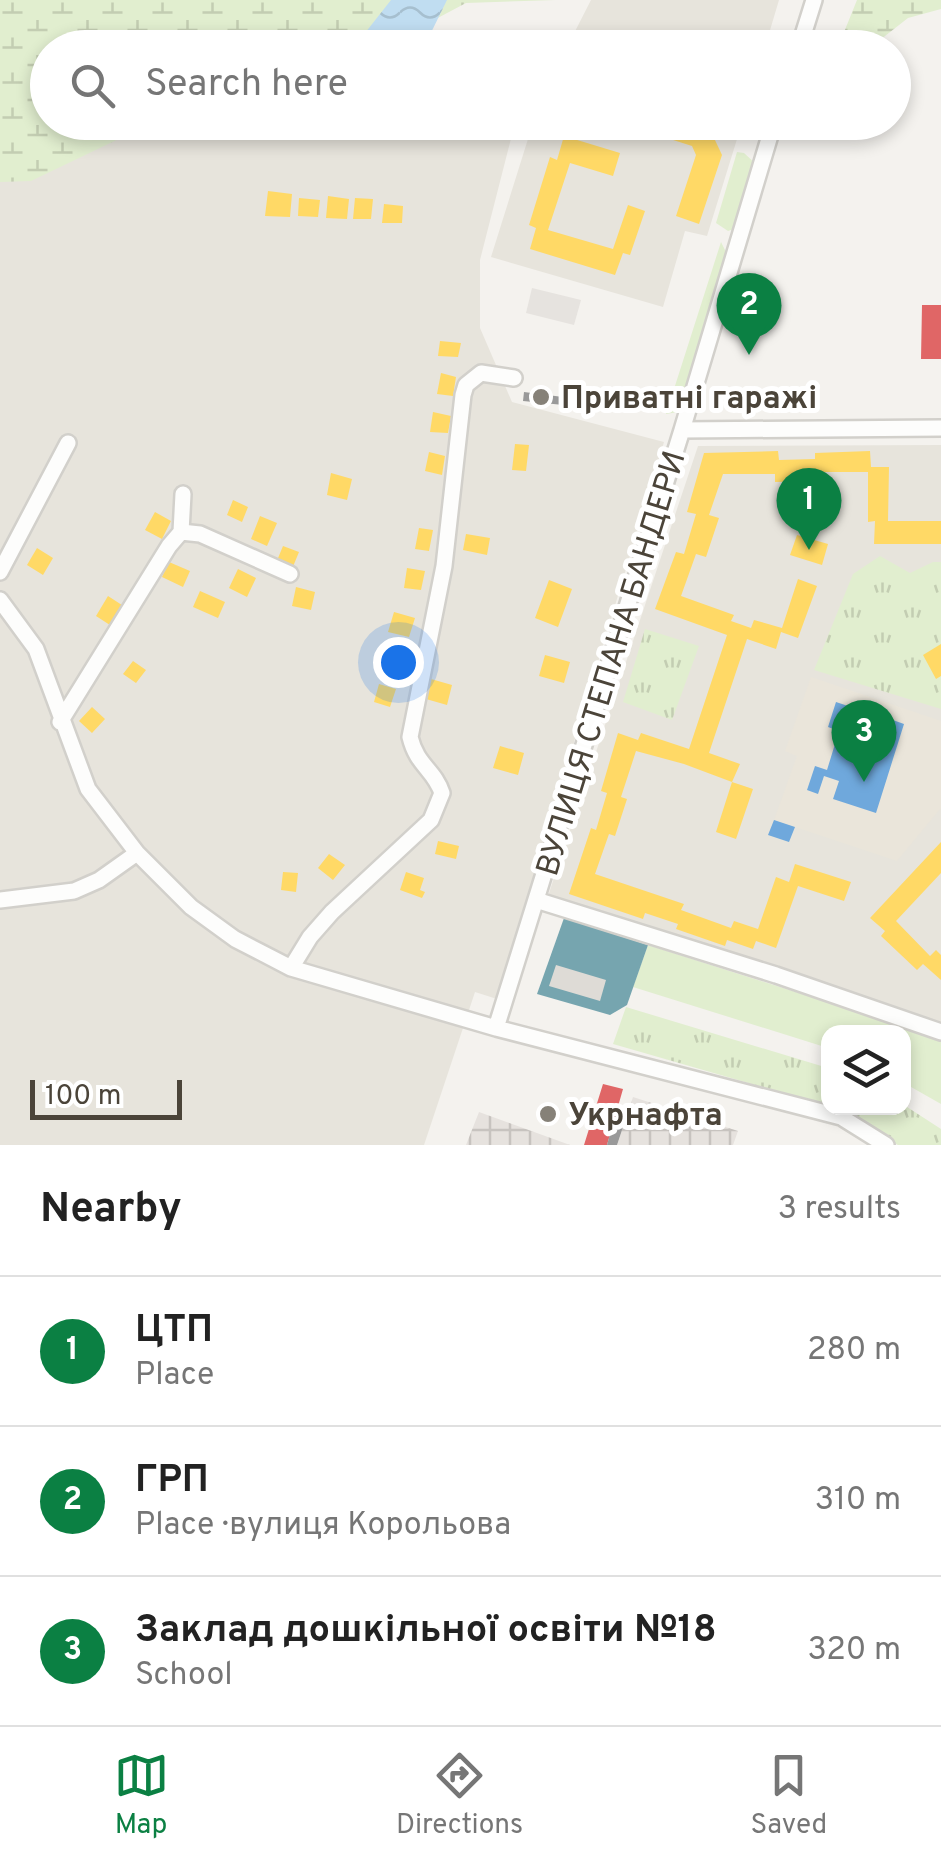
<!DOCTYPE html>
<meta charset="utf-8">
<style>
body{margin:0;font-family:Overpass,sans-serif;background:#f2f2f2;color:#222}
.controls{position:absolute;right:30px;bottom:30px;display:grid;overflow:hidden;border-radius:20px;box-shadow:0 5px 15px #0003}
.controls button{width:90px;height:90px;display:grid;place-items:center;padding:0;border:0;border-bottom:2px solid #e0e0e0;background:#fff;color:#222;font:50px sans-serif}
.scale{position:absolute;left:30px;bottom:25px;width:152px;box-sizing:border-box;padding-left:10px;border:5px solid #4b4439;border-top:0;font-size:28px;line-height:35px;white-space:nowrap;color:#4b4439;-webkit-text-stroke:8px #fff;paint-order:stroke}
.you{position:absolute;left:398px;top:662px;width:35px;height:35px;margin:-25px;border:8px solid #fff;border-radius:50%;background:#1a73e8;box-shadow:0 0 0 15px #1a73e833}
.badge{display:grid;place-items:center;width:65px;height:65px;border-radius:50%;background:#0b8043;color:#fff;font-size:32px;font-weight:700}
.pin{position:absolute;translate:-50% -82px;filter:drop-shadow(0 2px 5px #0008)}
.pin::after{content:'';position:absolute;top:52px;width:35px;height:30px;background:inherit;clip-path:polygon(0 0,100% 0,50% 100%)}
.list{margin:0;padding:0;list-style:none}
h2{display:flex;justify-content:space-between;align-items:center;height:130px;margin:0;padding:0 40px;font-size:42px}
h2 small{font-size:32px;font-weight:400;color:#767676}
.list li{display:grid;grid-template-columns:65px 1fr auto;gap:30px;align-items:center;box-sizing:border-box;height:150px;padding:0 40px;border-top:2px solid #e0e0e0}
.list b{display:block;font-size:38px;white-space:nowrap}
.list p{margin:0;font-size:32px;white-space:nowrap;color:#767676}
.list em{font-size:32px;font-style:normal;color:#767676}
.icon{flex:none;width:55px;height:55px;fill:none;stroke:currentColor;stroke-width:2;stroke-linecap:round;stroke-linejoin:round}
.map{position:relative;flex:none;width:941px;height:1145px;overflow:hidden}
.search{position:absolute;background:#fff;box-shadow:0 5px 15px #0003;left:30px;right:30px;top:30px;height:110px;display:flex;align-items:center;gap:25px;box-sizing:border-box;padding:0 35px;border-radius:55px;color:#767676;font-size:38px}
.sheet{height:580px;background:#fff}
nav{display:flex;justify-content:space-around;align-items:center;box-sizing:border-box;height:140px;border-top:2px solid #e0e0e0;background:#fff;font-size:28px;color:#767676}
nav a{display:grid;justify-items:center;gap:5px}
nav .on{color:#0b8043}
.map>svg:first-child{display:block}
</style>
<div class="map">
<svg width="941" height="1145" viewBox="0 0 941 1145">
<defs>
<pattern id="industrial-grid" width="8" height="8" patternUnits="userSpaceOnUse" patternTransform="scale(2.5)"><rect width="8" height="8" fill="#e6e2de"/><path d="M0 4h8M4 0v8" fill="none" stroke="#c7c3bf"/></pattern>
<pattern id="wetland-marsh" width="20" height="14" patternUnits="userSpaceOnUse" patternTransform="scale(2.5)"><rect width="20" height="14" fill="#e1eecf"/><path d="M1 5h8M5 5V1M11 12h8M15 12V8" fill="none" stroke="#c3cdb2"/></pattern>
<pattern id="park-tufts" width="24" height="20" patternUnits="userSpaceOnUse" patternTransform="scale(2.5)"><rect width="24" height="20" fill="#e1eecf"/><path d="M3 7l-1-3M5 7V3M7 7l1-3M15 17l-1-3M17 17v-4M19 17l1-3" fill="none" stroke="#c3cdb2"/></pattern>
<pattern id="water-waves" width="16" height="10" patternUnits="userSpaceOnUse" patternTransform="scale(2.5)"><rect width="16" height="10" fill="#c0ddf1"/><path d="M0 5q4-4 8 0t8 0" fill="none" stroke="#a6bfcf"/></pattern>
</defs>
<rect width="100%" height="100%" fill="#f4f2ee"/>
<!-- residential -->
<path fill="#e7e4dc" d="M591 0H779L765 47H567Z
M75 122 515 123 480 260V328L512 402 664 442 497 999 475 992 424 1145H0V134Z
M533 123H742L707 236 685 231 663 307 491 257Z
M941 445V1024L547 899 698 446Z"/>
<!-- industrial -->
<path fill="url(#industrial-grid)" d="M633 1097 738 1131 733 1145H617Z
M479 1112 570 1145H466Z"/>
<!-- education -->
<path fill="#eae5da" d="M811 677 941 721V808L897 861 774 820 797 756 785 751Z"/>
<!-- grass -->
<path fill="#e1eecf" d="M737 152 744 153 756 164 737 228 728 231 716 223Z
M721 242 728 256 684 403 678 412 666 414Z
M648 945 934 1036 941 1040V1104L904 1083V1032H828V1048L633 987Z"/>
<!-- wetland -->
<path fill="url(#wetland-marsh)" d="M0 0H556L466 3 383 47 48 48V122L152 123 31 181 0 182Z
M857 0H941V9L908 18 871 47H838Z"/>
<!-- park -->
<path fill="url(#park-tufts)" d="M880 556 910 573 933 562H941V709L814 670 853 574Z
M645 629 699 646 672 720 623 702Z
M626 1007 828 1068V1106L613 1044Z
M904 1105 941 1129V1145H898L834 1108Z"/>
<!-- parking -->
<path fill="#e6e3df" d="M532 288 581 300 574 325 526 313Z"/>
<!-- water -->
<path fill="url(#water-waves)" d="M391 0H447L424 47H354Z"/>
<!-- homes -->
<path fill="#ffd966" d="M626 122 707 123 722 155 699 224 676 216 696 155 692 146 626 125Z
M564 136 620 153 613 176 570 163 548 230 613 249 628 205 645 211 630 255 623 253 615 275 530 249 536 228 529 225 550 157 557 160Z
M268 191 292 194 290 217 265 216Z
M328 196 349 199 347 219 326 218Z
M299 198 320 200 318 217 298 216Z
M355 198 373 199 371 219H353Z
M384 204 403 206 402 223H382Z
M440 341 461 343 458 357 438 356Z
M441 373 456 377 453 396 437 394Z
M433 412 451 416 448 433 430 432Z
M515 444 529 445 526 471 512 470Z
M778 451 779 460 815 459V453L870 451 871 467H889L888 521H941V544H874L875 521 868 522V472H815L814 481 775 482V474H723L709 515 719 518 706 557 696 554 681 596 734 615 731 621 751 628 754 620 782 628 798 579 817 586 798 638 781 632 776 649 747 639 709 753 740 764 732 782 753 789 736 839 716 832 732 782 684 764 636 751 621 797 627 799 615 836 609 834 595 874 684 904 681 910 731 928 734 921 758 929 776 877 789 882 795 864 851 882 844 901 798 886 776 948 756 941 753 949 727 940 725 946 676 929 678 924 645 913 643 919 569 894 591 828 596 830 607 793 601 791 618 733 638 740 641 733 689 749 727 635 655 609 676 552 684 554 696 514 687 512 704 453Z
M429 452 445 456 442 475 425 471Z
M331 473 352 479 347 500 327 495Z
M233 500 248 507 242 522 227 515Z
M155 512 171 521 162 539 145 530Z
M260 516 277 523 267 546 251 539Z
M419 528 433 530 429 551 415 549Z
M466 534 490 538 487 555 463 550Z
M797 535 828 544 822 565 790 555Z
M283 546 299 552 292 569 276 563Z
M37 548 53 558 43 575 27 565Z
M169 562 190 571 183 587 162 577Z
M407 568 425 571 421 590 404 588Z
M238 569 256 578 247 597 229 588Z
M549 580 572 589 558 627 535 618Z
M296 587 315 592 311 610 292 606Z
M200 591 225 602 218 618 193 607Z
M108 596 125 607 113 627 96 616Z
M394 612 415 618 409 637 388 632Z
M941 644V676L936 679 923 655Z
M390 645 407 650 402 669 383 663Z
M545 655 570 662 564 683 539 676Z
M133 661 146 670 136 683 123 674Z
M431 679 452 685 447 705 426 699Z
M379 684 396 689 390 707 374 702Z
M92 707 105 719 92 733 79 721Z
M500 746 524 753 518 775 493 768Z
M438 841 459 846 456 859 435 854Z
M941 842V873L896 921 930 956 936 950 941 955V980L923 964 917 970 881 936 885 931 870 918Z
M329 854 345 865 333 880 318 868Z
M283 872 298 873 296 892 281 890Z
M406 872 424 878 420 890 425 892 422 898 400 890Z"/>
<!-- shops -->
<path fill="#e06666" d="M922 305H941V359H921Z
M603 1084 623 1089 607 1145H584Z"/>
<!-- schools -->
<path fill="#6fa8dc" d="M836 702 848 706 843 723 856 727 862 711 888 724 890 719 904 724 876 813 833 799 839 781 824 776 818 794 807 790 815 766 827 770 839 731 828 727Z
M774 820 795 827 789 842 768 835Z"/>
<!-- public -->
<path fill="#76a5af" d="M564 918 648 945 627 1005 610 1015 537 994Z"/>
<!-- industry -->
<path fill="#999" d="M524 392 594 401V408L523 401Z
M617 1109 628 1112 617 1145H607Z"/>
<!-- building -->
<path fill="#dedbd6" d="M556 965 606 980 600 1001 549 986Z"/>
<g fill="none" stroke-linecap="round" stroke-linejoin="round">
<defs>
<path id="minor" d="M799 48 814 0
M682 430 774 122
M181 532 183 494
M0 572 68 443
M0 600 36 649 88 789 137 853 191 907 235 939 291 968 496 1028 841 1117 886 1145
M60 722 169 546 181 532 200 534 290 574
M0 900 74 891 99 880 137 853
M536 900 776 975 941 1032
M291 968 310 937 332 912 431 820 442 793C434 769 417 766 410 737L444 566 463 395 466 385 481 373 514 378
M496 1028 682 430 941 428"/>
</defs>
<!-- minor casing -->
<use href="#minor" stroke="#d2d0cb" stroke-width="20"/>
<!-- minor -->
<use href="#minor" stroke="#fdfdfc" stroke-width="15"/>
</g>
<!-- markers -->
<g fill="#868178" stroke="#fff" stroke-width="4">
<circle cx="541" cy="397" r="10"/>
<circle cx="548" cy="1114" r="10"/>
</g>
<g text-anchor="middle" stroke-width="10" stroke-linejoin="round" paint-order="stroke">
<!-- poi labels -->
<g font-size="32" font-weight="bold" fill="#4b4439" stroke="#fff" text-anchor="start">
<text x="561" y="408">Приватні гаражі</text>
<text x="568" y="1125">Укрнафта</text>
</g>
<!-- street labels -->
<g font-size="32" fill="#4b4439" stroke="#fff">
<text transform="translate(610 663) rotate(-73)" y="11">ВУЛИЦЯ СТЕПАНА БАНДЕРИ</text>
</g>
</g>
</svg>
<div class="controls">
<button><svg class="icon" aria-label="layers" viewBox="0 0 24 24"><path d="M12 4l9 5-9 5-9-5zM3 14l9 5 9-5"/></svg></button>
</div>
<div class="scale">100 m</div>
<div class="you"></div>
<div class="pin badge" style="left:809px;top:550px">1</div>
<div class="pin badge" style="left:749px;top:355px">2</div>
<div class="pin badge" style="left:864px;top:782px">3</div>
<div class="search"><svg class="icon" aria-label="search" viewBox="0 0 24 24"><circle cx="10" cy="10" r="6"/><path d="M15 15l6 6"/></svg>Search here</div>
</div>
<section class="sheet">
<h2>Nearby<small>3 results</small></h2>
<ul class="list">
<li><span class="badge">1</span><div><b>ЦТП</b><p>Place</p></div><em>280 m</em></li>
<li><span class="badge">2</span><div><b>ГРП</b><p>Place · вулиця Корольова</p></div><em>310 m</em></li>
<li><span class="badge">3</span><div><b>Заклад дошкільної освіти №18</b><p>School</p></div><em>320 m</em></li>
</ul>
</section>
<nav>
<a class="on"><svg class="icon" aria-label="map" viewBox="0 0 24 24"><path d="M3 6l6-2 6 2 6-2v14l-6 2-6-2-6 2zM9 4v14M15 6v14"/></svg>Map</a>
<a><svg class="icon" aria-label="directions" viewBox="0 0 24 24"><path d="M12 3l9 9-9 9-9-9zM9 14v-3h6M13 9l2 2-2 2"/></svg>Directions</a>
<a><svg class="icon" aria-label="saved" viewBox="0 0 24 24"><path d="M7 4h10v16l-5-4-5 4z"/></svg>Saved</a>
</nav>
